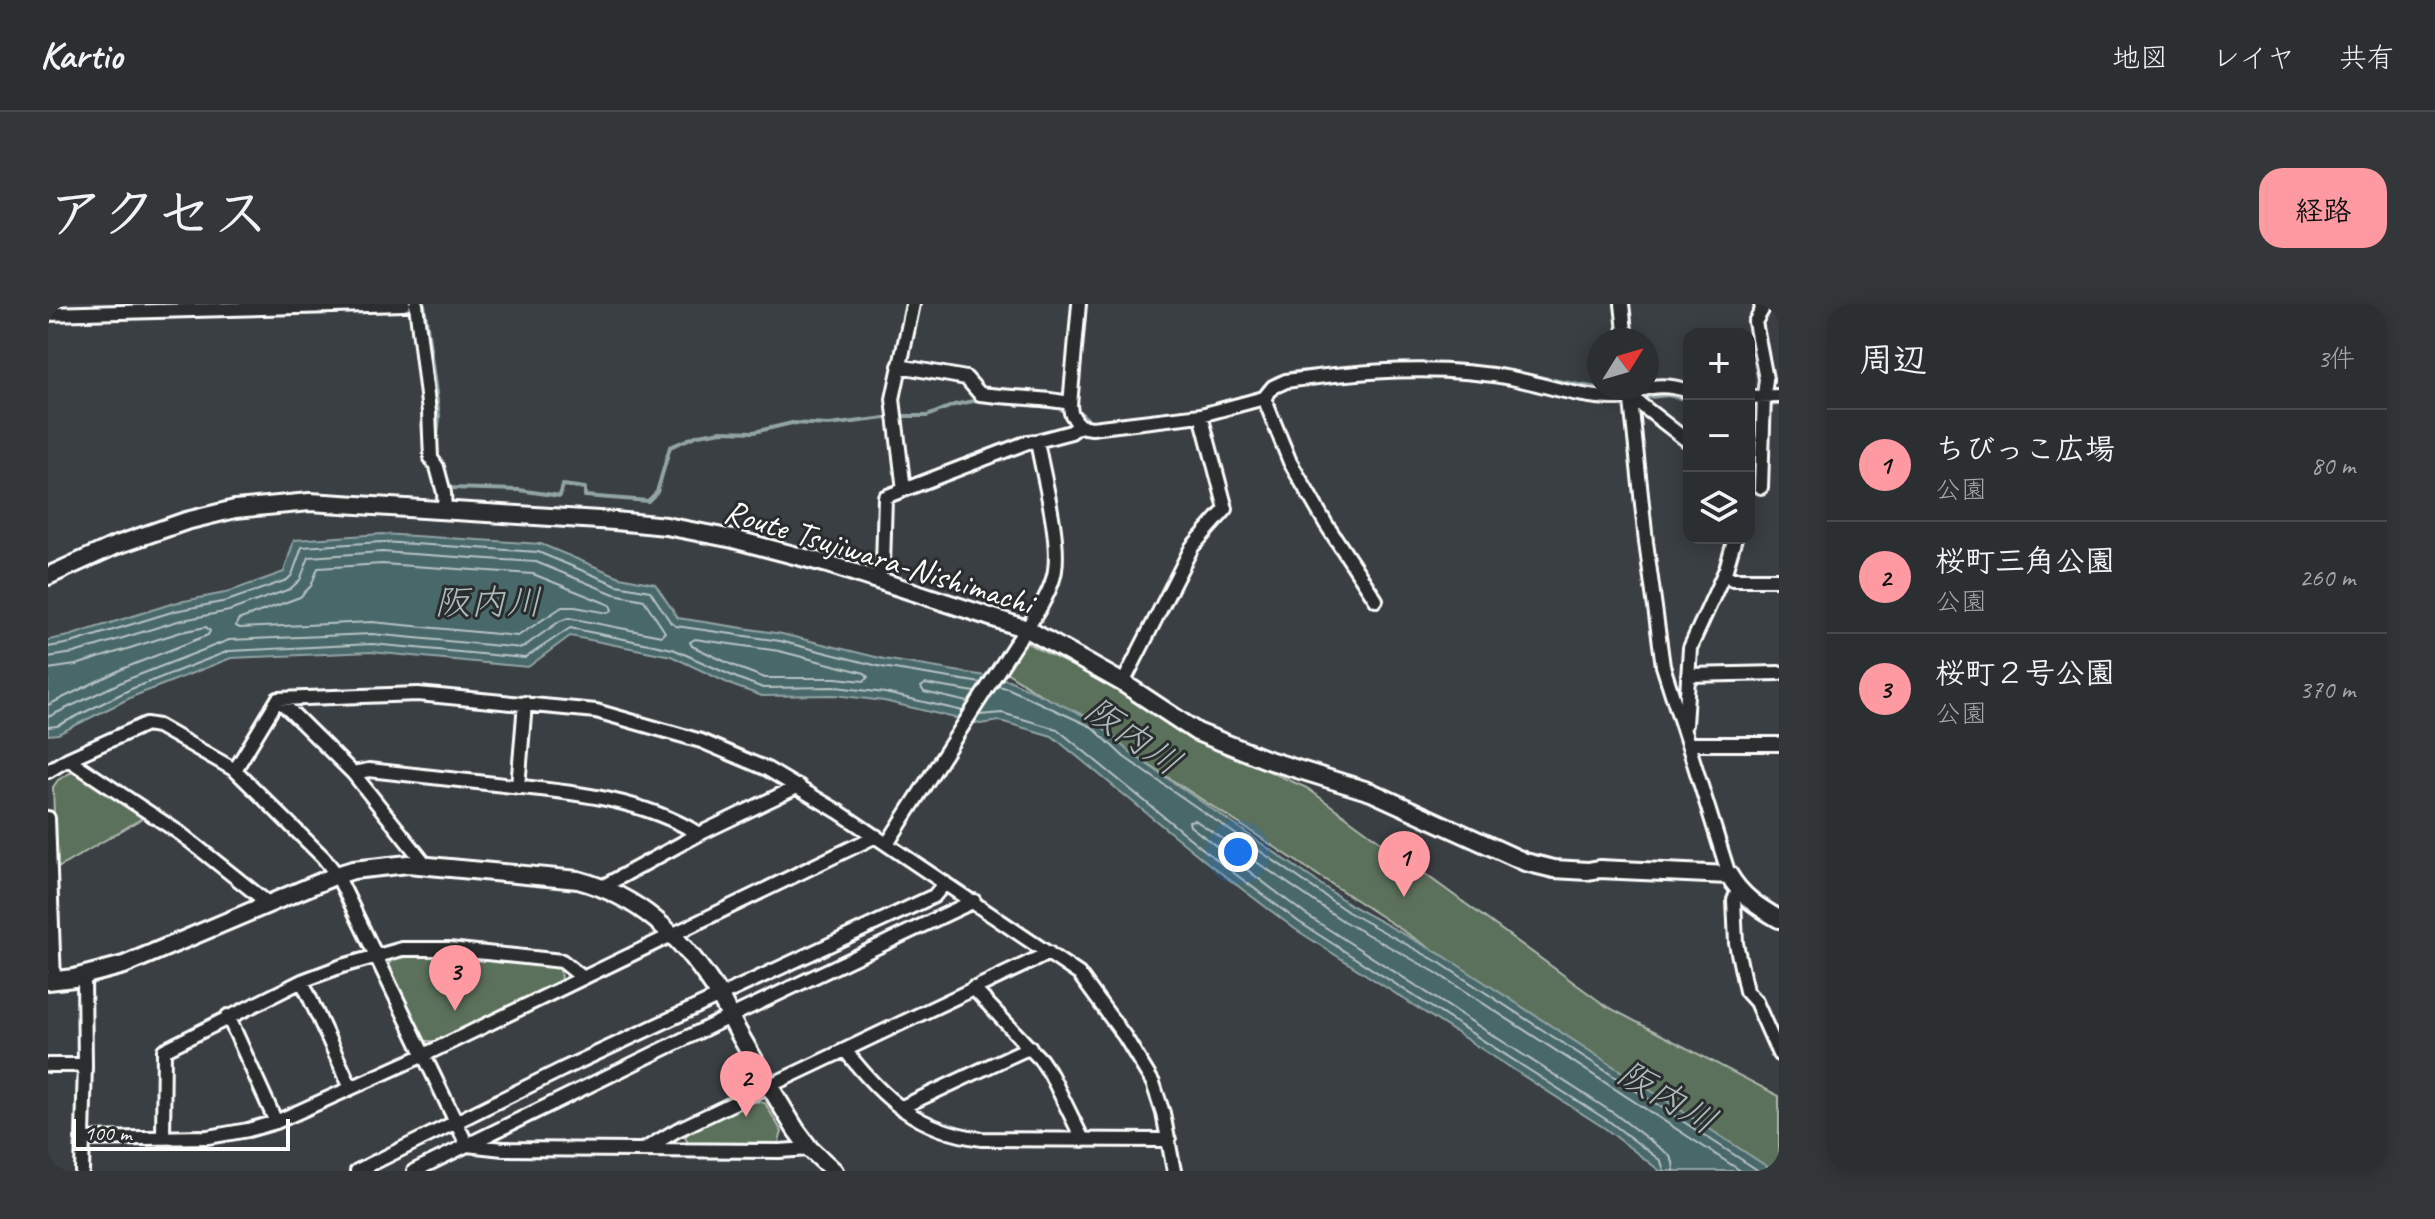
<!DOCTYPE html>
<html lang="ja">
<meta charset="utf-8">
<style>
body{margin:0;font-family:Caveat,"Klee One",sans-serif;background:#34373a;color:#f1f3f6}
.controls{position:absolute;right:24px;top:24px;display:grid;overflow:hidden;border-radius:16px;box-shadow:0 4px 20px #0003}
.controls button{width:72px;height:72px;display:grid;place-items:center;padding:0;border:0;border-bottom:2px solid #484a4d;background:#2c2f32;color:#f1f3f6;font:40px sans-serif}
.compass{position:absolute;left:1539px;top:24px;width:72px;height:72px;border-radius:50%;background:#2c2f32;box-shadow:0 4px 20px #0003;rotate:53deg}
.scale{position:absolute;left:24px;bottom:20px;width:218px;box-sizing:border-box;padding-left:8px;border:4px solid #fff;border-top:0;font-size:22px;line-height:28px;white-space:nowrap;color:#fff;-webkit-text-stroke:6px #2a2d2e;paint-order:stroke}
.you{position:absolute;left:1190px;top:548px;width:28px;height:28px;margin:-20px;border:6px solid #fff;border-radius:50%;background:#1a73e8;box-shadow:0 0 0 12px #1a73e833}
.badge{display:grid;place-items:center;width:52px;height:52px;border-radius:50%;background:#ff9aa2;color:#111;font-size:26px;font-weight:700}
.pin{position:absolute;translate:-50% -66px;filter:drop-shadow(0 2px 4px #0008)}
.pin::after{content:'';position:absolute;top:42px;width:28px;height:24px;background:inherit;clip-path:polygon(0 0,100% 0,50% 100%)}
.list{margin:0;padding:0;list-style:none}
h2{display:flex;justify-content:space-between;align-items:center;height:104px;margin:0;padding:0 32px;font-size:34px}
h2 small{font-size:26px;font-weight:400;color:#a6a9ac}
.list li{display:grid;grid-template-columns:52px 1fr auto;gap:24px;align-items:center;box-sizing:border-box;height:112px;padding:0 32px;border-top:2px solid #484a4d}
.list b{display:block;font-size:30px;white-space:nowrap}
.list p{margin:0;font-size:26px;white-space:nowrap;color:#a6a9ac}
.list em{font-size:26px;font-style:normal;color:#a6a9ac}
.icon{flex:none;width:44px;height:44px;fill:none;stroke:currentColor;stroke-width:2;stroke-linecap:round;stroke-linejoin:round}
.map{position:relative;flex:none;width:1731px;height:867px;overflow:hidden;border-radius:24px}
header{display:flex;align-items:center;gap:48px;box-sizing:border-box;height:112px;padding:0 40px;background:#2c2f32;border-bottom:2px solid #484a4d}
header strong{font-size:38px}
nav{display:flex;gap:44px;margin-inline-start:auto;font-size:28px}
.intro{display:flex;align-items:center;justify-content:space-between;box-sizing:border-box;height:192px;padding:0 48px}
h1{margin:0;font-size:56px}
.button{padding:20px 36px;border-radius:24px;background:#ff9aa2;color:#111;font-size:28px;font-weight:700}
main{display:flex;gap:48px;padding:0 48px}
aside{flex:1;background:#2c2f32;border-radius:24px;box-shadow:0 4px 20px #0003}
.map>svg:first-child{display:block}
</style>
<header>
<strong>Kartio</strong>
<nav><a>地図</a><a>レイヤ</a><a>共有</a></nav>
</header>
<div class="intro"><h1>アクセス</h1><a class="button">経路</a></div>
<main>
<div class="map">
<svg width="1731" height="867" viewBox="0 0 1731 867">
<rect width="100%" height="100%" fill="#3a3f43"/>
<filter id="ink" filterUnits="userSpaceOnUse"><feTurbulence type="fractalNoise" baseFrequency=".0125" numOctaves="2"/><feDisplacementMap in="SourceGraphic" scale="16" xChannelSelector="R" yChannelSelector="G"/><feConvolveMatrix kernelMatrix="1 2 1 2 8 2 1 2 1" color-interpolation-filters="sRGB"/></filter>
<g filter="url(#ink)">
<!-- green -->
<path fill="#5c715c" stroke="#aeb8ae" stroke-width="2" d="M975 337 1064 382 1140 434 1180 449 1259 484 1558 702 1731 792V867H1724L955 366Z
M22 469H31L98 512 8 565 5 483 10 476Z
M376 652H413L512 664 513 677 388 737H377L341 661 344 654Z
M705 797 717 799 734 828 730 841 640 839 637 833 642 827Z"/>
<!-- water -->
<path fill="#4a686b" stroke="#92a4a6" stroke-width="2" d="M334 230 493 240 572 273 607 280 630 314 734 330 836 355 961 376 1048 417 1080 447 1304 602 1396 652 1726 867H1612L1558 825 1247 625 1161 560 1004 432 952 417 932 420 836 397 787 391 714 392 686 382 623 352 522 332 480 363 323 348 183 354 86 392 10 430 0 431V336L21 332 126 299 177 289 236 268 246 236Z"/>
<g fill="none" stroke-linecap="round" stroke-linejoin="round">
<!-- shore -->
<path stroke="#b7c3c4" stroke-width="2" d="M334 260 485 270 562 301 564 306 560 309 527 303H514L470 332 324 318 192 324 188 322 190 316 252 293 263 282 270 264Z
M647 335 731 347 817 369 820 373 816 377 788 374H717L693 365 644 342 642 338Z
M0 343 23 339 127 307 179 297 239 276 244 271 254 243 334 238 490 248 569 281 602 287 623 319 628 322 732 337 834 363 933 379
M0 353 26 349 130 317 181 307 242 285 252 276 261 253 334 248 488 258 566 290 596 296 617 328 613 332 521 314 512 317 474 344 324 330 181 336 78 376 0 413
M0 365 28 361 133 328 158 323 162 327 160 331 74 365 0 401
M950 382 959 384 1044 423 1076 453 1300 608 1392 659 1711 867
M920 398 876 388 873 383 877 380 927 388
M931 411 954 409 1009 425 1166 554 1251 618 1562 818 1613 857 1616 867
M0 423 9 422 83 385 181 347 324 340 477 354 522 324 625 345 689 374 715 384 788 383 837 389 915 407
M1626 867 1625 858 1621 851 1567 810 1257 610 1142 522 1141 517 1147 516 1295 617 1387 668 1693 867"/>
<!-- stream -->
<path stroke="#92a4a6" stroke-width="4" d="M376 0 391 112 388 145
M1354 61 1377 60
M1414 62 1437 64
M1453 66C1486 71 1518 80 1551 84
M1552 84 1576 89
M1202 92 1212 89C1222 65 1259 67 1281 66
M1592 94 1620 91 1641 96
M947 97 970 101 978 99
M1006 102 1029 106 1043 118 1056 117
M1701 102 1731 100
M395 162 402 184 471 186 512 192 515 181 537 184V192L600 197 609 188 622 143 650 131 674 127 706 128 744 119 781 121 854 112H879L906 101 935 95"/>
<defs>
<path id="street" d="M368 0 381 108 383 154 389 163 396 189 397 207
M1574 0 1578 36
M0 10 356 0
M851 62 918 74 932 90C963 94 992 93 1022 99
M1582 87 1598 238 1615 362 1640 440H1731
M1583 93 1641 138
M1701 93 1731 92
M1216 94 1242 158 1278 220 1328 296
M1031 122 1023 109 1022 101 1031 0
M1713 183 1716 92 1718 75 1707 18 1714 6 1713 0
M856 186 845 95 865 0
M829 275 835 261 837 193 980 138 989 137
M1684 275H1731
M1640 371 1731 369
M1075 379 1144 243 1178 205 1153 111
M230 395 305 469 378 561
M1637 421 1642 344 1678 265 1687 234
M1640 440 1681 571
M20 455 133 530 221 600
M187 466 275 553 289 571 419 841 455 845 731 847 762 845
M0 467 20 455 98 420 110 422 187 466 230 395 370 390 548 407 653 437 719 465 791 508 1031 670 1077 733 1105 779 1115 809 1126 867
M305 469 321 466C366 471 411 476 456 481 522 488 593 494 651 530L751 482
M470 483 477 399
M0 514 6 677
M839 540 966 342C980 324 1004 289 1007 266 1012 232 995 172 989 137L1023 128 1031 122 1044 124 1153 111 1216 94 1225 83 1238 77C1311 67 1390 60 1463 74 1499 81 1533 95 1571 94 1581 94 1585 90 1593 86 1608 80 1626 82 1641 87
M554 583 651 530
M1690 587 1686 596 1688 639 1698 687 1708 698 1731 750
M36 672 37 761
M254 677 303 784
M925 684 993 756 1003 771 1035 836
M180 712 228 818
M797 746C834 794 870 827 934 835L1121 836
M0 761H37L34 867
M852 804 982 743
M115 834 116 746 254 677 294 662 354 645H401L514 657 534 673
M34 835 160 833 200 826 228 818 376 751 828 532
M597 845 629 826 721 782 1001 649
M309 867 515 765 886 592 897 579
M366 867 681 713 926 597"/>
<path id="secondary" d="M0 272 66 242 138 217 187 205 262 198 567 217 618 222 685 235 780 260 979 325 1075 379 1149 428 1217 455 1323 488 1477 558 1506 565 1540 567 1551 565 1681 571C1693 592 1710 603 1731 615
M0 677 26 674 76 661 289 571 305 566 360 560 530 576C592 593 631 631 666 683 675 696 681 712 689 726 708 760 728 793 748 826L762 845 786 867"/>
</defs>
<!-- street casing -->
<use href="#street" stroke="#fff" stroke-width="18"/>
<!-- secondary casing -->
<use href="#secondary" stroke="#fff" stroke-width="22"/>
<!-- street -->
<use href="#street" stroke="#2a2d2e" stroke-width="12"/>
<!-- secondary -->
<use href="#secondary" stroke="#2a2d2e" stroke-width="16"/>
</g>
</g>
<g text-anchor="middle" stroke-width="6" stroke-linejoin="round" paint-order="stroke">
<!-- street labels -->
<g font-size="34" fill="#fff" stroke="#2a2d2e">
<text transform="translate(831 252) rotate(17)" y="12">Route Tsujiwara-Nishimachi</text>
</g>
<!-- water labels -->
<g font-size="36" font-style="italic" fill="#aebbbc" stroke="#2a2d2e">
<text x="440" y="310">阪内川</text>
<text transform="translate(1086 431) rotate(35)" y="13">阪内川</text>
<text transform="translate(1620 792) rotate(31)" y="13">阪内川</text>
</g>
</g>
</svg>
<div class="controls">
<button>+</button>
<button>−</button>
<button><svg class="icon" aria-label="layers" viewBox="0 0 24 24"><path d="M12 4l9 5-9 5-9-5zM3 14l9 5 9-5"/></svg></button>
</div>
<svg class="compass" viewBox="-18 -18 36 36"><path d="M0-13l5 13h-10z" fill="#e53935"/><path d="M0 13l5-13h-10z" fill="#a6a9ac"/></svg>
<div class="scale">100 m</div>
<div class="you"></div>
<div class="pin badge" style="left:1356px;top:593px">1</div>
<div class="pin badge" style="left:698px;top:813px">2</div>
<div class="pin badge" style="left:407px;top:707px">3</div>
</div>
<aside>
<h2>周辺<small>3件</small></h2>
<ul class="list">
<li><span class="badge">1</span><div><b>ちびっこ広場</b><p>公園</p></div><em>80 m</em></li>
<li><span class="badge">2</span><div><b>桜町三角公園</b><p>公園</p></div><em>260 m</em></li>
<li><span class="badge">3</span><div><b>桜町２号公園</b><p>公園</p></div><em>370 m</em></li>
</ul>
</aside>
</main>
